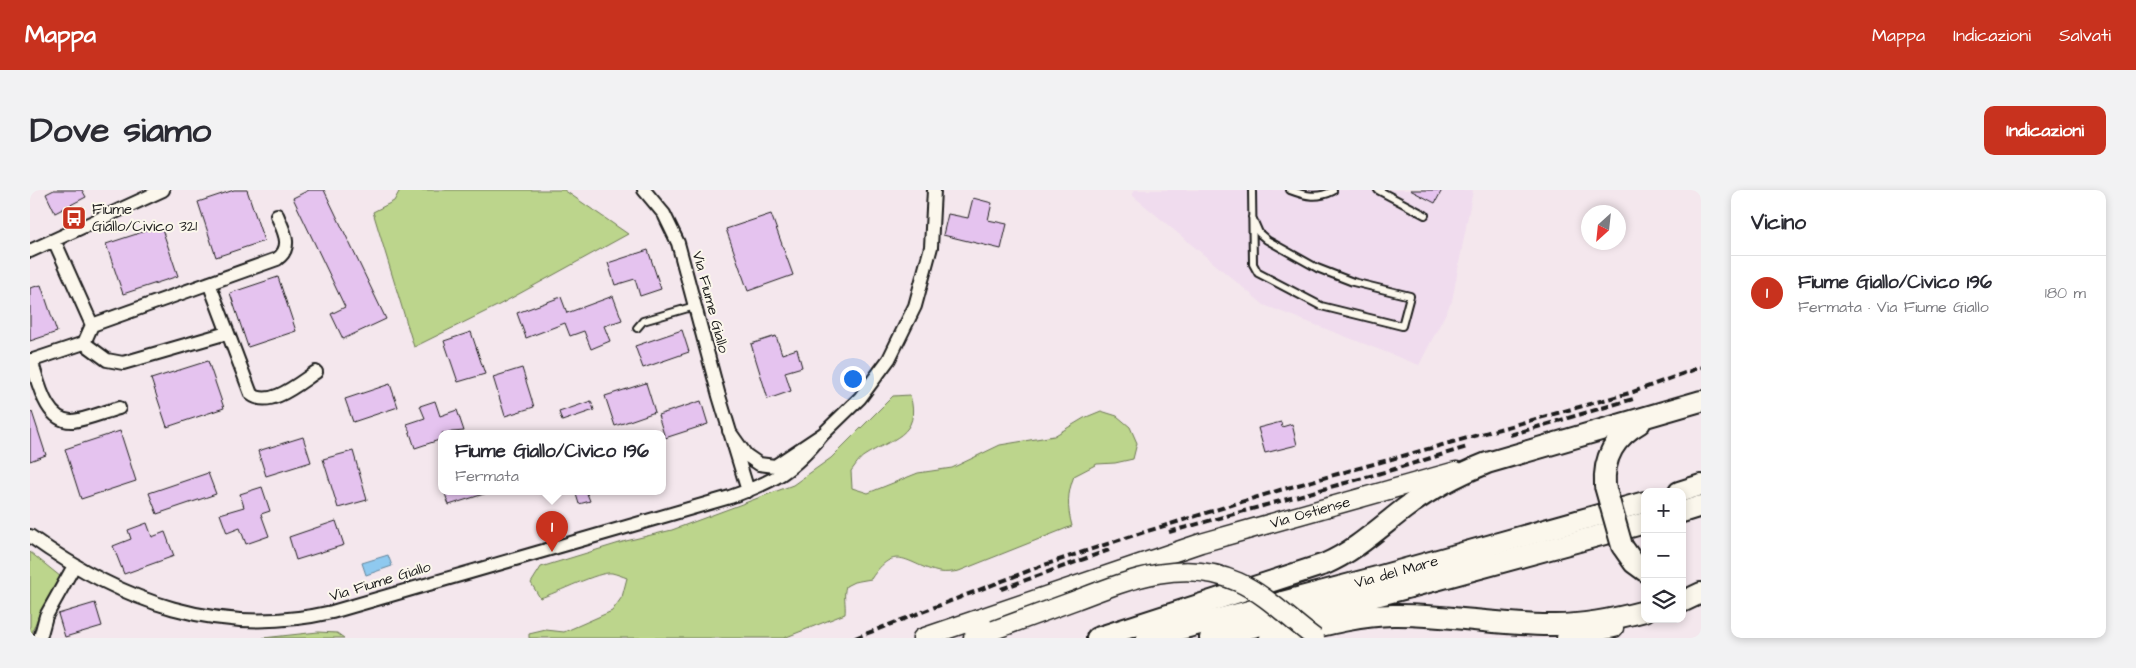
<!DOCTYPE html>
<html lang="it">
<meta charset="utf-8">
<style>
body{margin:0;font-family:"Architects Daughter",sans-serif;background:#f2f2f3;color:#2b2b33}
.controls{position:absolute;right:15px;bottom:15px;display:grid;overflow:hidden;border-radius:10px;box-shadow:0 2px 8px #0003}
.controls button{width:45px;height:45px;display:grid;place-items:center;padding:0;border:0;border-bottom:1px solid #e1e1e2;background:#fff;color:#2b2b33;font:25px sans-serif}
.compass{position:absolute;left:1551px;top:15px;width:45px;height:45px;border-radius:50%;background:#fff;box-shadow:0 2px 8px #0003;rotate:207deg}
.you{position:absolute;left:822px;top:188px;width:18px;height:18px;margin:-12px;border:4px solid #fff;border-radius:50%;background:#1a73e8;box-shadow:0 0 0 8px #1a73e833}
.badge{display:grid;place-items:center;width:32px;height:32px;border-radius:50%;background:#c8321e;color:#fff;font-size:16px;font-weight:700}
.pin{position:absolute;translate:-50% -41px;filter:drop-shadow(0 1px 2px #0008)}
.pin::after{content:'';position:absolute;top:26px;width:18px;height:15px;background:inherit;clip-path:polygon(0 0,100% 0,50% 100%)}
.popup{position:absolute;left:408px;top:240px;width:228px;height:65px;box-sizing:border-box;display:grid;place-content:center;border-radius:10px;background:#fff;filter:drop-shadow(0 1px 4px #0005);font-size:16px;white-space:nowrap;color:#7c7c81}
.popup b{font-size:19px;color:#2b2b33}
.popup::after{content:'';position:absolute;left:50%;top:100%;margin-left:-10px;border:10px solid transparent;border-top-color:#fff}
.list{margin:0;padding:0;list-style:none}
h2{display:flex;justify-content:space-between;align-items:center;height:65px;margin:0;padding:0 20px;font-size:21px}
h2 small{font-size:16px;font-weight:400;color:#7c7c81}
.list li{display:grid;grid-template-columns:32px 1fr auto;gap:15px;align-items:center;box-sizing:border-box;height:75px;padding:0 20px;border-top:1px solid #e1e1e2}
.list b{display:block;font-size:19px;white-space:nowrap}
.list p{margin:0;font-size:16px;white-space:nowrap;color:#7c7c81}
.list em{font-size:16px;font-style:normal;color:#7c7c81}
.icon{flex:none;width:28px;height:28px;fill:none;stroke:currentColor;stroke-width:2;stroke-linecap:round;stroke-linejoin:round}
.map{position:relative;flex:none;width:1671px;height:448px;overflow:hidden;border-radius:10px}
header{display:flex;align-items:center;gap:30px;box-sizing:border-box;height:70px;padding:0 25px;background:#c8321e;color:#fff}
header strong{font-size:24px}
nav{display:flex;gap:28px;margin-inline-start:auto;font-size:18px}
.intro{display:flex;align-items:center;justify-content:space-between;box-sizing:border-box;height:120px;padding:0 30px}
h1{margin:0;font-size:35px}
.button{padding:12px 22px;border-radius:10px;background:#c8321e;color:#fff;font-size:18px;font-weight:700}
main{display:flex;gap:30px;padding:0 30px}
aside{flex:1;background:#fff;border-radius:10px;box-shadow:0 2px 8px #0003}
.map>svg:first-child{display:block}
</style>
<header>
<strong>Mappa</strong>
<nav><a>Mappa</a><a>Indicazioni</a><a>Salvati</a></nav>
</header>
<div class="intro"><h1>Dove siamo</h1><a class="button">Indicazioni</a></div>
<main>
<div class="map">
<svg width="1671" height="448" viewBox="0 0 1671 448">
<rect width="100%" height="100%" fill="#f4e7ed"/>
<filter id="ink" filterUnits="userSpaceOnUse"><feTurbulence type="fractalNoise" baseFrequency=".02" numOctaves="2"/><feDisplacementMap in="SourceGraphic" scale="10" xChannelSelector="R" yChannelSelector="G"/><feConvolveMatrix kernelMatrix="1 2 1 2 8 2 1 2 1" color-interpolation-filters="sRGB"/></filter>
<g filter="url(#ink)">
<!-- built -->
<path fill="#f0dcee" d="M1104 0H1443L1422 111 1389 175 1234 115 1102 5Z"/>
<!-- green -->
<path fill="#bcd58c" stroke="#6c7854" d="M370 0H534L598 44 467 116 384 157 343 22 364 11Z
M880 205C892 247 861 248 834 266 829 269 825 276 821 281L822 298 838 303 888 283 922 278 970 255 1024 246 1054 228 1071 221 1087 226 1100 237 1107 253 1103 269 1085 273 1067 274 1044 286C1037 304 1037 317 1042 336L929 381C923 382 916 383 909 382 877 375 866 351 841 389L824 392 816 396C813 405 816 413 815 424L754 448H499V444L516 440 534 442 582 421 592 407 597 388C592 386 586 384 582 383 569 381 527 403 510 408L501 393 511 377 596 351 642 340 763 295 801 268 863 206Z
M0 362 31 387 8 427 0 448Z
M288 442 307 443 314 448H233Z"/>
<!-- water -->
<path fill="#8fc9ef" stroke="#61849b" d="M358 365 362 376 336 385 332 373Z"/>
<!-- building -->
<path fill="#e5c3ef" stroke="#1c1c1c" d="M24 0H52L56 7 25 23 16 4Z
M204 0H217L234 51 186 67 168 12Z
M279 0H294L356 129 313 149 301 124 315 117 263 8Z
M1380 0H1412L1405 13Z
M943 8 962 13 958 30 977 34 971 59 913 45 918 24 938 28Z
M741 24 763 85 718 101 696 39Z
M131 36 148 86 93 104 76 54Z
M618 60 631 99 610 106 605 89 585 95 578 73Z
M248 87 266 141 218 157 200 103Z
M11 95 27 142 0 151V98Z
M583 106 592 130 574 136 580 151 561 159 554 141 540 146 535 133 496 148 487 123 531 107 537 123Z
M652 140 659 162 613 178 605 156Z
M441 142 455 184 428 192 414 151Z
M746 146 752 164 767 159 772 177 755 182 761 201 738 209 721 154Z
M178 171 194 218 137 237 121 189Z
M492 178 504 217 475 226 463 187Z
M616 193 625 222 585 236 575 206Z
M360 194 368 217 323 232 315 209Z
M405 211 410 226 427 220 434 241 412 243V249L385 258 377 234 395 228 390 216Z
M561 211 564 220 532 231 529 222Z
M671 211 678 234 635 248 628 225Z
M2 222 16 265 0 271V223Z
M1251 232 1252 237 1262 234 1267 255 1235 263 1228 238Z
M90 241 106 291 51 309 35 259Z
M273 247 281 272 236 286 228 261Z
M323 261 337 310 308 318 293 269Z
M178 283 186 304 127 324 119 303Z
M232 297 240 321 231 324 239 346 216 354 210 338 197 343 190 324 214 317 210 304Z
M414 301H457V303L419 315Z
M545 301H556L560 311 549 314Z
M306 331 314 355 266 370 259 347Z
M117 333 122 347 135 342 144 366 94 384 83 356 101 349 98 340Z
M65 413 72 436 35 447 28 424Z"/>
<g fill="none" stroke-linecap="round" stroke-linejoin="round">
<defs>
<path id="service" d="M1222 0 1223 74 1228 83 1291 116 1372 136 1380 106 1323 92 1287 78 1237 50 1229 43 1222 27
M1260 0C1276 6 1287 9 1303 1
M1348 0 1395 25
M607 138 613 131 665 116"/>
<path id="minor" d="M614 0 634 24 648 53 689 206 718 301
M24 50 62 135 247 69C264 57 253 40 247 25
M0 61 133 0
M179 93 221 204C240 219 269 193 286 182
M54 153 77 170 93 173 197 143
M1 170C8 190 15 233 43 231 58 229 74 222 89 218
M0 171 54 153 62 135
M699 241 716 265 729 274 745 276 793 244 830 208 859 169 885 116 901 57 904 0
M0 346C92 412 189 448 302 422L700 307C745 291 762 282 793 244
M10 448 16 426 44 376"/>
<g id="secondary">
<path id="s1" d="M892 448 1171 353 1426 281"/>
<path d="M943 448 964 440"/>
<path d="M1536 448 1584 438"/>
</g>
<g id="primary">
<path d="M1575 296C1573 267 1585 247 1610 233"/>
<path d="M1649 302 1671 295"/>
<path d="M1652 322 1671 316"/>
<path d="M1592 356 1604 373 1615 381"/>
<path d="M1652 412 1671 403"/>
<path d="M1067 448 1295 374C1325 361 1348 339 1374 319 1400 299 1427 285 1457 273L1671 211"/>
<path id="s2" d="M1117 448 1347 387 1615 312"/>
<path d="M1180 448 1369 400 1615 333"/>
<path d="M1240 448C1281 439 1321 426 1363 425 1417 424 1471 436 1525 435 1556 435 1585 429 1615 421"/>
</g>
</defs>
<!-- service casing -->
<use href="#service" stroke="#1c1c1c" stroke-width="10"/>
<!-- minor casing -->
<use href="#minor" stroke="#1c1c1c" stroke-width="16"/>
<!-- secondary casing -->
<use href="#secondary" stroke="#1c1c1c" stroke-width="21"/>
<!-- primary casing -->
<use href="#primary" stroke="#1c1c1c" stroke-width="24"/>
<!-- service -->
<use href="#service" stroke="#fbf7ec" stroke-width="6"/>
<!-- minor -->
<use href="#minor" stroke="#fbf7ec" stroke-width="12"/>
<!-- secondary -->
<use href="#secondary" stroke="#fbf7ec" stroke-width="18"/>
<!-- primary -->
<use href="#primary" stroke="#fbf7ec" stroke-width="20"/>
<!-- rail -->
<path stroke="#1c1c1c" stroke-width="4" stroke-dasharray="8 4" stroke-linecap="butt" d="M1480 245 1603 209
M1139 342 1358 281 1437 257
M971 399 1079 360
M825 448 1011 376 1092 349 1250 300 1603 202 1671 177"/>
<defs>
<path id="secondary-bridge" d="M964 440C992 430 1019 420 1046 410 1098 390 1154 367 1208 392 1237 405 1260 430 1285 448"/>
<path id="primary-bridge" d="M1575 296 1592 356"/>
</defs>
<!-- secondary-bridge casing -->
<use href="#secondary-bridge" stroke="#1c1c1c" stroke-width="21" stroke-linecap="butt"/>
<!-- primary-bridge casing -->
<use href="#primary-bridge" stroke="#1c1c1c" stroke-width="24" stroke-linecap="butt"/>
<!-- secondary-bridge -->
<use href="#secondary-bridge" stroke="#fbf7ec" stroke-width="18"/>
<!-- primary-bridge -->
<use href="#primary-bridge" stroke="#fbf7ec" stroke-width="20"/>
</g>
</g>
<!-- icons -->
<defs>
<symbol id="bus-square" viewBox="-11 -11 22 22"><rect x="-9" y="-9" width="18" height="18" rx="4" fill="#c8321e" stroke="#fbf7ec"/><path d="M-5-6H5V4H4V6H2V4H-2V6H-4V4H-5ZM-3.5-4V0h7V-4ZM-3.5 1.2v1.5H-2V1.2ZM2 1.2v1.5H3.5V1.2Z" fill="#fff"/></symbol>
</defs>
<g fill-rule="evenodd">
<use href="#bus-square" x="30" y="14" width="28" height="28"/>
</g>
<g text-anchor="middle" stroke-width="4" stroke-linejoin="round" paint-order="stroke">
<!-- poi labels -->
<g font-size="15" fill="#1c1c1c" stroke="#fbf7ec" text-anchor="start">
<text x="62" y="24">Fiume<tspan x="62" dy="17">Giallo/Civico 321</tspan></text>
</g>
<!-- street labels -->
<g font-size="15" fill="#1c1c1c" stroke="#fbf7ec">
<text transform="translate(681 112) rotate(75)" y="5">Via Fiume Giallo</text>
<text dy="5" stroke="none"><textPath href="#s1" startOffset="408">Via Ostiense</textPath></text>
<text dy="5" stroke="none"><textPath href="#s2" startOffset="258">Via del Mare</textPath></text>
<text transform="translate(350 391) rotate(-17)" y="5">Via Fiume Giallo</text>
</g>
</g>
</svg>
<div class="controls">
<button>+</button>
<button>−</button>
<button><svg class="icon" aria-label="layers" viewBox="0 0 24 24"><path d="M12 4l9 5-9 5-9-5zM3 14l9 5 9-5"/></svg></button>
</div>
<svg class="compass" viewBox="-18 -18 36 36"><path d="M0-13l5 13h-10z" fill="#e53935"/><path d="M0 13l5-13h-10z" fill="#7c7c81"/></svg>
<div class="you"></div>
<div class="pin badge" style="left:522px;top:362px">1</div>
<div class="popup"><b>Fiume Giallo/Civico 196</b>Fermata</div>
</div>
<aside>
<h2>Vicino<small></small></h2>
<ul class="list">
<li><span class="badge">1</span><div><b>Fiume Giallo/Civico 196</b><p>Fermata · Via Fiume Giallo</p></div><em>180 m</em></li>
</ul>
</aside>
</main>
